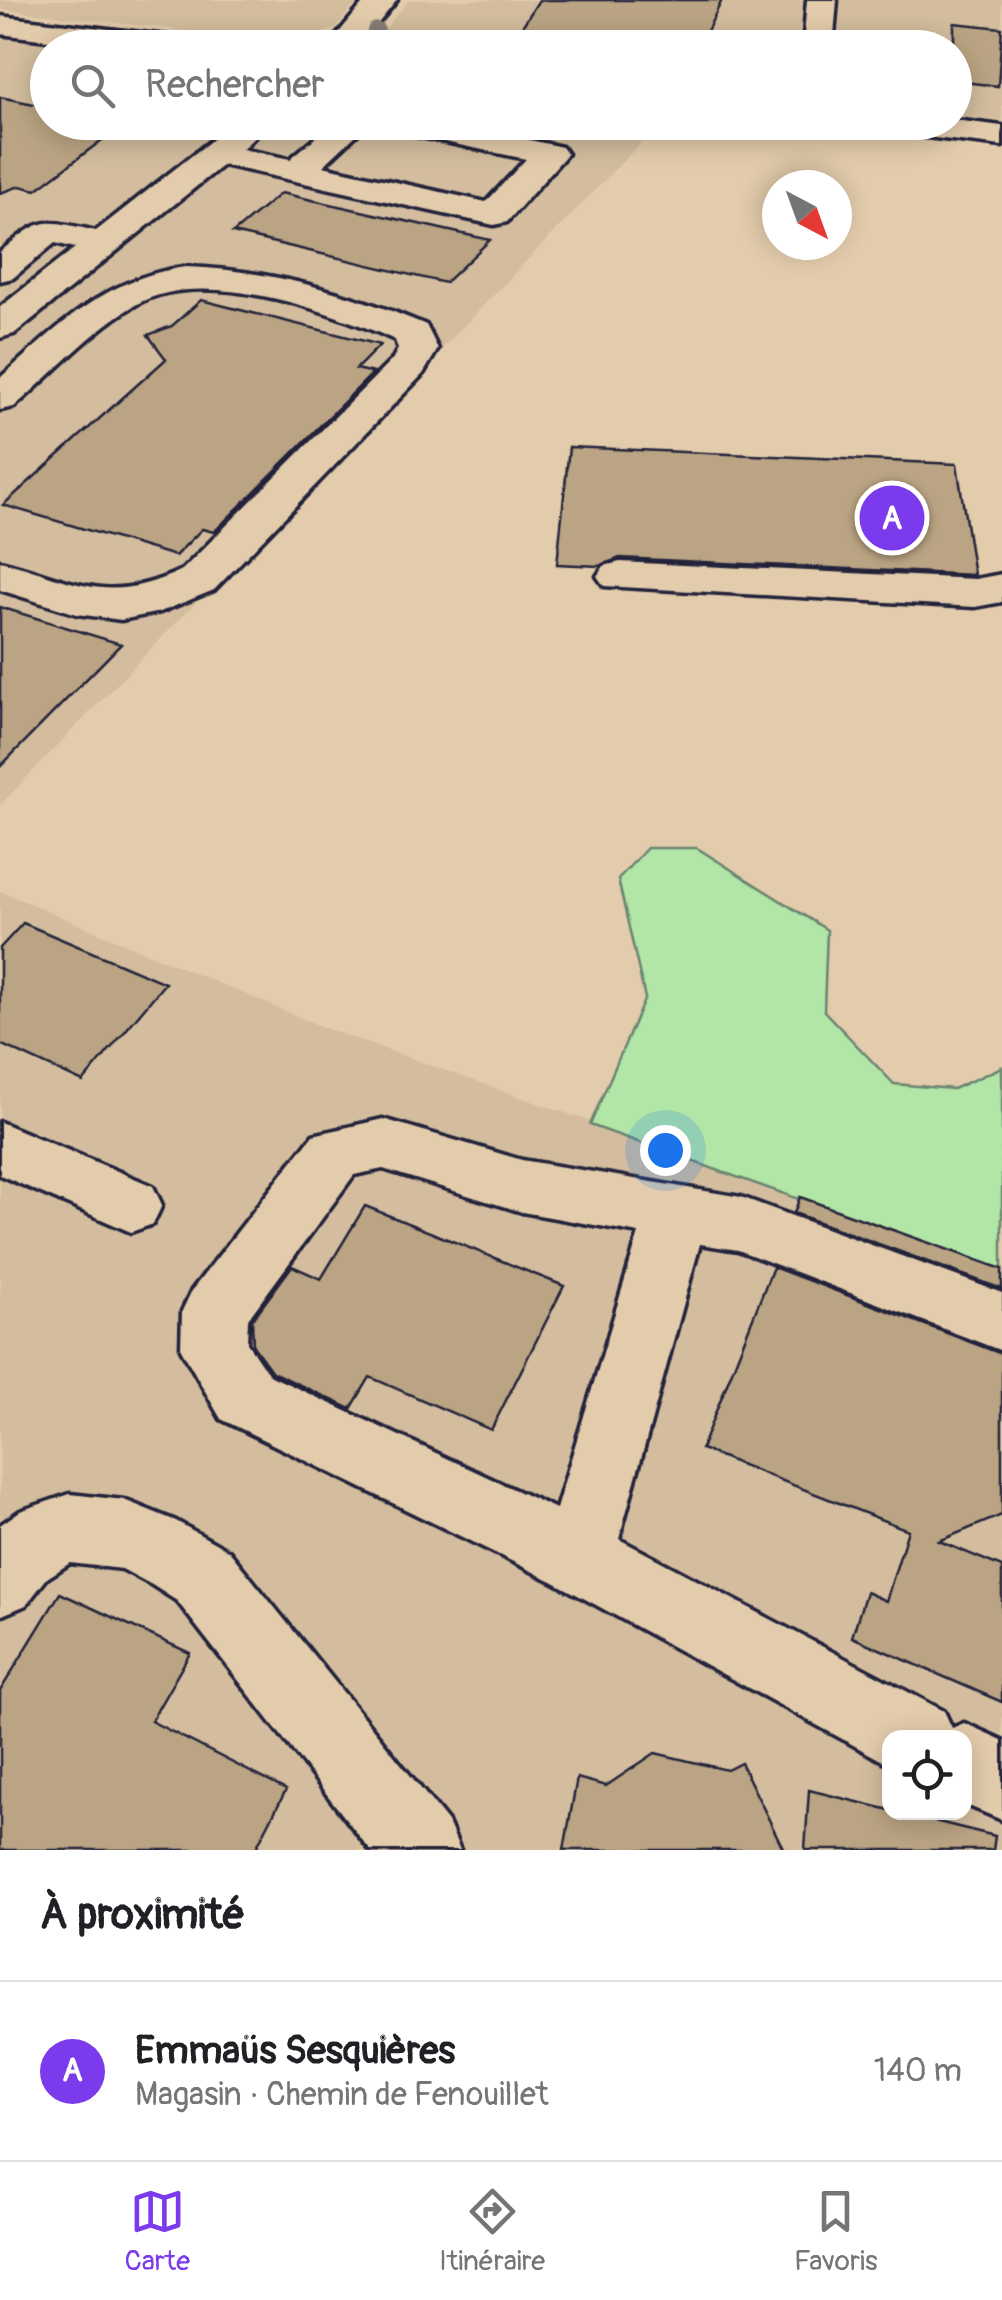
<!DOCTYPE html>
<html lang="fr">
<meta charset="utf-8">
<style>
body{margin:0;font-family:Pangolin,sans-serif;background:#f2f2f2;color:#202124}
.controls{position:absolute;right:30px;bottom:30px;display:grid;overflow:hidden;border-radius:20px;box-shadow:0 5px 25px #0003}
.controls button{width:90px;height:90px;display:grid;place-items:center;padding:0;border:0;border-bottom:2px solid #e0e0e0;background:#fff;color:#202124;font:50px sans-serif}
.compass{position:absolute;left:762px;top:170px;width:90px;height:90px;border-radius:50%;background:#fff;box-shadow:0 5px 25px #0003;rotate:139deg}
.you{position:absolute;left:665px;top:1150px;width:35px;height:35px;margin:-25px;border:8px solid #fff;border-radius:50%;background:#1a73e8;box-shadow:0 0 0 15px #1a73e833}
.badge{display:grid;place-items:center;width:65px;height:65px;border-radius:50%;background:#7c3aed;color:#fff;font-size:32px;font-weight:700}
.pin{position:absolute;translate:-50% -50%;border:5px solid #fff;box-shadow:0 2px 10px #0006}
.list{margin:0;padding:0;list-style:none}
h2{display:flex;justify-content:space-between;align-items:center;height:130px;margin:0;padding:0 40px;font-size:42px}
h2 small{font-size:32px;font-weight:400;color:#757577}
.list li{display:grid;grid-template-columns:65px 1fr auto;gap:30px;align-items:center;box-sizing:border-box;height:180px;padding:0 40px;border-top:2px solid #e0e0e0}
.list b{display:block;font-size:38px;white-space:nowrap}
.list p{margin:0;font-size:32px;white-space:nowrap;color:#757577}
.list em{font-size:32px;font-style:normal;color:#757577}
.icon{flex:none;width:55px;height:55px;fill:none;stroke:currentColor;stroke-width:2;stroke-linecap:round;stroke-linejoin:round}
.map{position:relative;flex:none;width:1002px;height:1850px;overflow:hidden}
.search{position:absolute;background:#fff;box-shadow:0 5px 25px #0003;left:30px;right:30px;top:30px;height:110px;display:flex;align-items:center;gap:25px;box-sizing:border-box;padding:0 35px;border-radius:55px;color:#757577;font-size:38px}
.sheet{height:310px;background:#fff}
nav{display:flex;justify-content:space-around;align-items:center;box-sizing:border-box;height:140px;border-top:2px solid #e0e0e0;background:#fff;font-size:28px;color:#757577}
nav a{display:grid;justify-items:center;gap:5px}
nav .on{color:#7c3aed}
.map>svg:first-child{display:block}
</style>
<div class="map">
<svg width="1002" height="1850" viewBox="0 0 1002 1850">
<rect width="100%" height="100%" fill="#e3ccac"/>
<filter id="ink" filterUnits="userSpaceOnUse"><feTurbulence type="fractalNoise" baseFrequency=".01" numOctaves="2"/><feDisplacementMap in="SourceGraphic" scale="20" xChannelSelector="R" yChannelSelector="G"/><feConvolveMatrix kernelMatrix="1 2 1 2 8 2 1 2 1" color-interpolation-filters="sRGB"/></filter>
<g filter="url(#ink)">
<!-- built -->
<path fill="#d3bd9e" fill-rule="evenodd" d="M0 0H359L334 29 290 43 0 9Z
M409 0H1002V122L955 117 954 48H379L383 31Z
M0 33 119 47 48 48V122L660 123 0 805Z
M0 891 325 1028 1002 1267V1850H0ZM890 1738H964V1812H890Z"/>
<!-- green -->
<path fill="#b2e6a7" stroke="#6a8471" stroke-width="2.5" d="M647 848H697L827 930 824 1011 894 1084 953 1089 1002 1067V1271L590 1125 645 998 618 879Z"/>
<!-- building -->
<path fill="#baa483" stroke="#22223b" stroke-width="2.5" d="M539 0H722L699 48H621L516 36Z
M954 23 1002 28 998 86 954 81Z
M0 97 48 107V122H126L36 190 20 186 0 193Z
M281 193 490 240 445 283 233 233Z
M201 300 380 345 356 369 373 373 214 532 202 529 175 556 3 505 166 359 148 335 172 326Z
M569 447 957 464 974 575 620 558 599 566 557 564Z
M0 607 121 644 0 767Z
M23 923 165 983 83 1082 0 1044V948Z
M800 1197 1002 1269V1289L794 1213Z
M365 1206 564 1286 491 1430 370 1377 351 1409 272 1372 253 1346 252 1320 292 1266 321 1279Z
M773 1267 1002 1354V1515L939 1541 1002 1567V1702L852 1637 866 1592 886 1601 908 1530 701 1449Z
M60 1593 190 1653 151 1721 286 1790 255 1850H0V1691Z
M655 1753 727 1770 741 1763 784 1850H564L577 1778 606 1786Z
M809 1790 995 1836 993 1850H805Z"/>
<g fill="none" stroke-linecap="round" stroke-linejoin="round">
<defs>
<path id="minor" d="M366 0H397L358 48H326Z
M807 0H837L833 48H803Z
M0 16 192 39 207 48H111L0 34Z
M954 120 1002 126V146L884 132 868 122Z
M334 122H370L323 166 486 202 526 159 383 129 379 122H446L562 147 567 154 507 222 494 225 223 165 14 334 0 338V307L75 248 55 243 13 278 0 281V252C44 216 41 219 96 231L232 124H256L261 131 242 149 290 159Z
M185 267C266 269 352 293 426 325L438 349 423 374 214 590 160 612 121 620 77 614 0 590V561C76 580 104 607 182 570L392 360 398 349 395 340C331 311 203 266 137 304 92 330 54 373 14 407L0 410V378C61 325 102 279 185 267Z
M620 562 975 579 1002 574V602L975 607 604 586 597 576 604 566Z
M383 1119 522 1160 741 1197 1002 1293V1351L738 1250 700 1244 619 1539 944 1711 952 1728 964 1723 1002 1740V1820L964 1804V1738H890V1765L552 1581 221 1419 181 1349 182 1311 192 1290 313 1135ZM383 1169 522 1212 639 1233 556 1509 269 1375 247 1343 248 1319 354 1175Z
M0 1122 153 1186 162 1205 153 1224 131 1232 0 1175Z
M70 1494 124 1500 176 1521 229 1551 448 1822 460 1850H370L177 1601 152 1585 122 1569 70 1563 47 1578 26 1605 0 1616V1525L20 1511Z"/>
</defs>
<!-- minor casing -->
<use href="#minor" stroke="#22223b" stroke-width="7"/>
<!-- minor -->
<use href="#minor" fill="#e3ccac" fill-rule="evenodd"/>
</g>
<!-- trees -->
<circle fill="#857e77" cx="376" cy="31" r="9"/>
</g>
</svg>
<div class="controls">
<button><svg class="icon" aria-label="locate" viewBox="0 0 24 24"><circle cx="12" cy="12" r="6"/><path d="M12 2v4M12 18v4M2 12h4M18 12h4"/></svg></button>
</div>
<svg class="compass" viewBox="-18 -18 36 36"><path d="M0-13l5 13h-10z" fill="#e53935"/><path d="M0 13l5-13h-10z" fill="#757577"/></svg>
<div class="you"></div>
<div class="pin badge" style="left:892px;top:518px">A</div>
<div class="search"><svg class="icon" aria-label="search" viewBox="0 0 24 24"><circle cx="10" cy="10" r="6"/><path d="M15 15l6 6"/></svg>Rechercher</div>
</div>
<section class="sheet">
<h2>À proximité<small></small></h2>
<ul class="list">
<li><span class="badge">A</span><div><b>Emmaüs Sesquières</b><p>Magasin · Chemin de Fenouillet</p></div><em>140 m</em></li>
</ul>
</section>
<nav>
<a class="on"><svg class="icon" aria-label="map" viewBox="0 0 24 24"><path d="M3 6l6-2 6 2 6-2v14l-6 2-6-2-6 2zM9 4v14M15 6v14"/></svg>Carte</a>
<a><svg class="icon" aria-label="directions" viewBox="0 0 24 24"><path d="M12 3l9 9-9 9-9-9zM9 14v-3h6M13 9l2 2-2 2"/></svg>Itinéraire</a>
<a><svg class="icon" aria-label="saved" viewBox="0 0 24 24"><path d="M7 4h10v16l-5-4-5 4z"/></svg>Favoris</a>
</nav>
